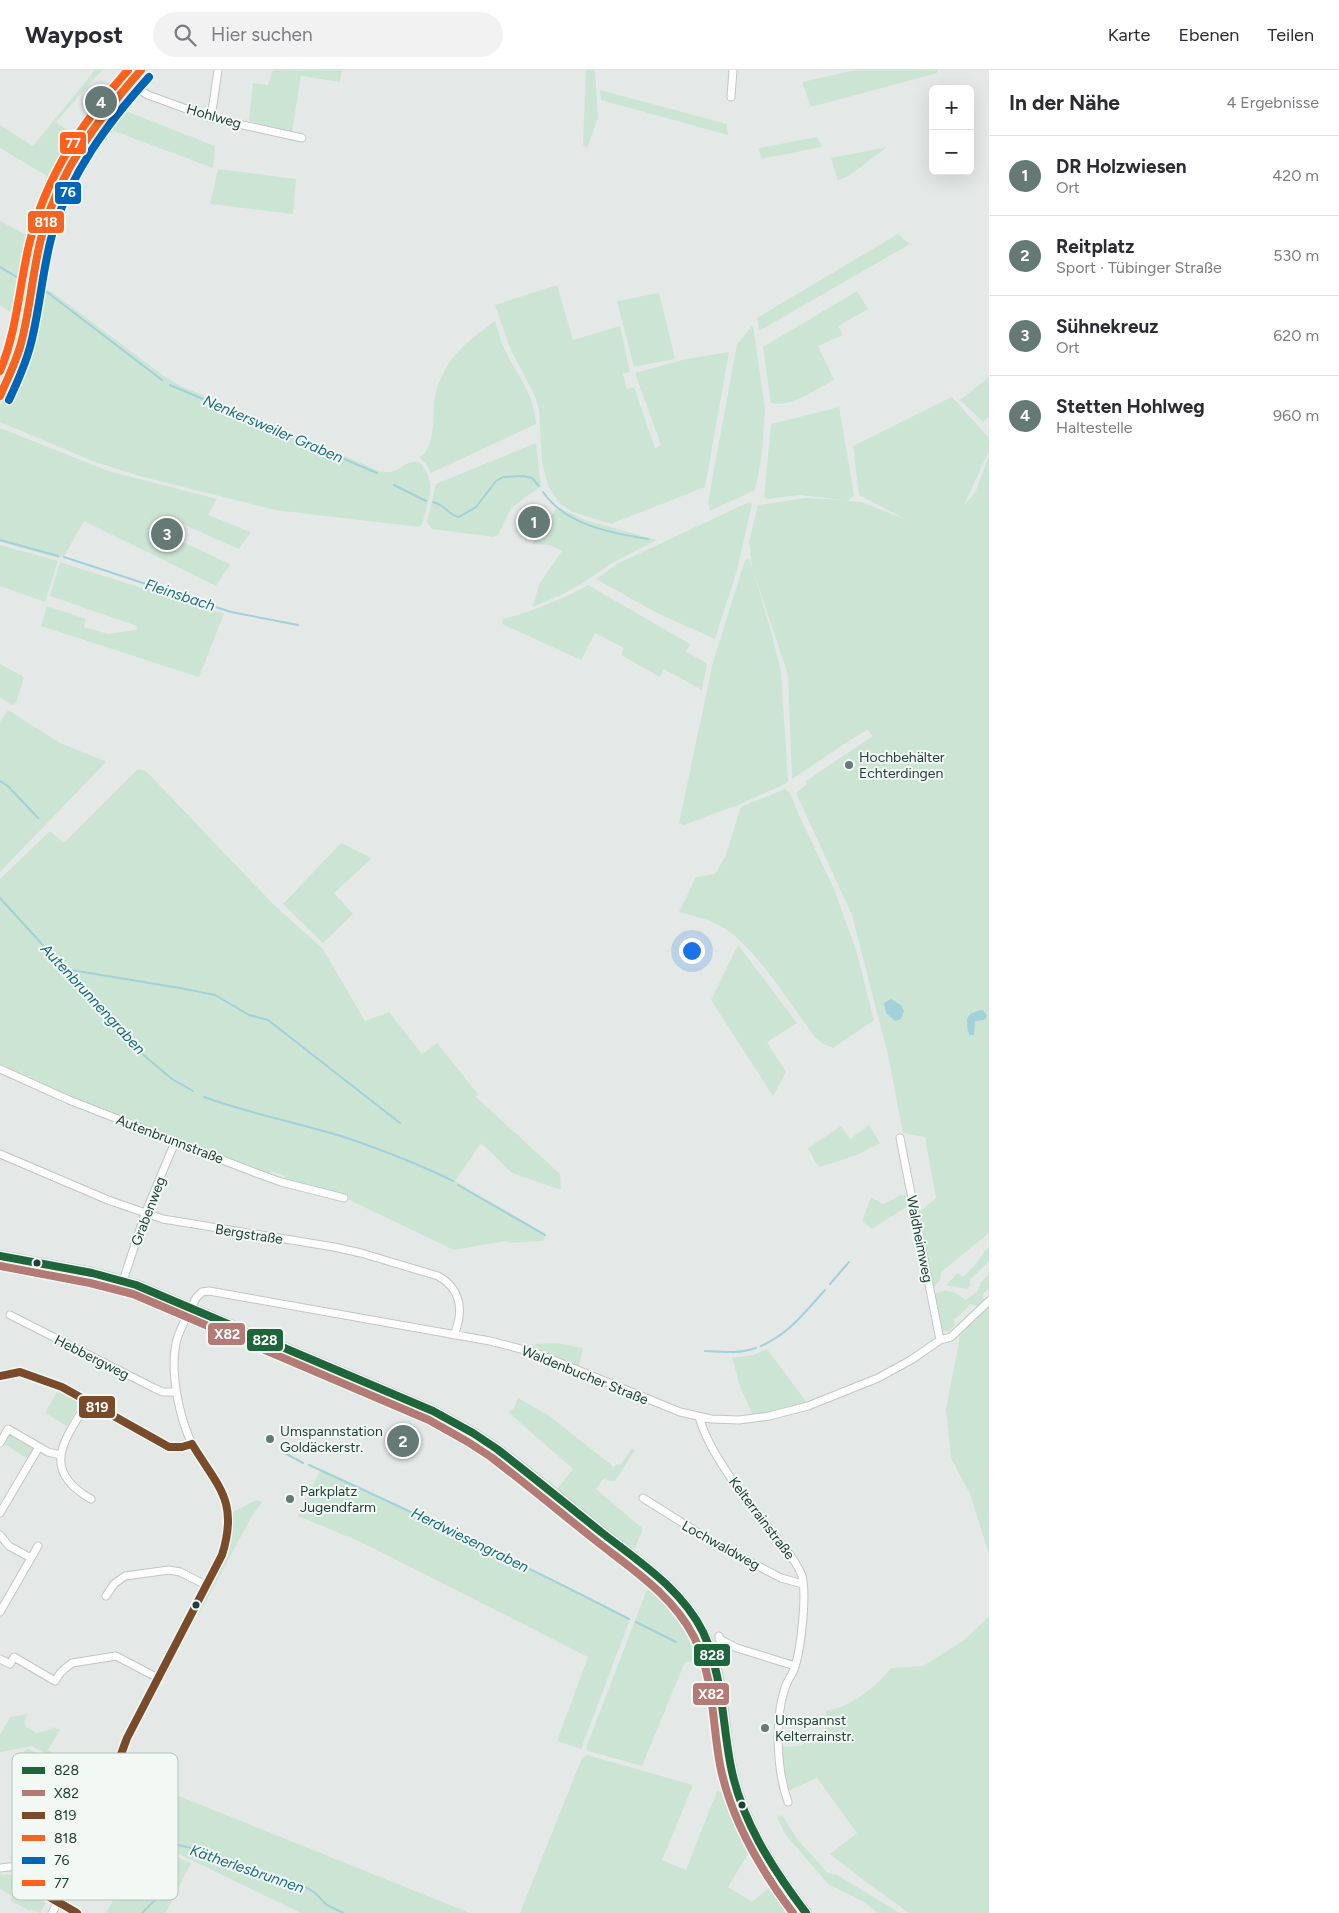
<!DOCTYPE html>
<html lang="de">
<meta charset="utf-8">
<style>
body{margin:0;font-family:Figtree,sans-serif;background:#f2f2f3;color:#2b2b33}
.controls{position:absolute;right:15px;top:15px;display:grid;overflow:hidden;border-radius:8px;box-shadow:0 5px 20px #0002}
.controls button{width:45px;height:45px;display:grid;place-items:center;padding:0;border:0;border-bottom:1px solid #e1e1e2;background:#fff;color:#2b2b33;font:25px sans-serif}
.you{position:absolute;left:691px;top:880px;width:18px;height:18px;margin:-12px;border:4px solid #fff;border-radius:50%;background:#1a73e8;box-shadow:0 0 0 8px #1a73e833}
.badge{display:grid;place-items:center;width:32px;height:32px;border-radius:50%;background:#657a75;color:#fff;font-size:16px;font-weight:700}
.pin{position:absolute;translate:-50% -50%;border:2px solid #fff;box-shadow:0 1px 5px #0006}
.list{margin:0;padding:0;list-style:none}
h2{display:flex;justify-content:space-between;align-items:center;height:65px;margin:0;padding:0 20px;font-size:21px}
h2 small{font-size:16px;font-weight:400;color:#7c7c81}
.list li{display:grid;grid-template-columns:32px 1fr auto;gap:15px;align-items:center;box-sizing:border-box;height:80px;padding:0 20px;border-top:1px solid #e1e1e2}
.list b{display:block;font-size:19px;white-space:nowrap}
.list p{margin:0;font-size:16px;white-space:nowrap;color:#7c7c81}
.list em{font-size:16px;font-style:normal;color:#7c7c81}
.icon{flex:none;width:28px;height:28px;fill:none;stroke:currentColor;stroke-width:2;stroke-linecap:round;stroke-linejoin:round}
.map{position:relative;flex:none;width:989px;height:1843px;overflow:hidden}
header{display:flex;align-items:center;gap:30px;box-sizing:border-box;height:70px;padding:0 25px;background:#fff;border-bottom:1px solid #e1e1e2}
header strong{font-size:24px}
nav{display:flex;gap:28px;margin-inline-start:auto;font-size:18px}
.search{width:350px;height:45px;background:#f2f2f3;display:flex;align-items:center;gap:12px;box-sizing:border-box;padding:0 18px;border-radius:28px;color:#7c7c81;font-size:19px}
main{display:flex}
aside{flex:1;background:#fff}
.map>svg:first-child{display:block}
</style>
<header>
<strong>Waypost</strong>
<div class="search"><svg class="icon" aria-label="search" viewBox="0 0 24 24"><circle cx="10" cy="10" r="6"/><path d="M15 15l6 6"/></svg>Hier suchen</div>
<nav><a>Karte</a><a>Ebenen</a><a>Teilen</a></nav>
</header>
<main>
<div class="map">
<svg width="989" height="1843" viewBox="0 0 989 1843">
<rect width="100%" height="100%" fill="#e4e9e7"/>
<!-- green -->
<path fill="#cce4d4" d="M95 0H102L56 52 74 65 56 95 33 157 29 159 47 106 0 78V55L33 76Z
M273 0H342L340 12 301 6 292 62 249 51 253 13 268 15Z
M586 0H595L598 48 587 78 583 75Z
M856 0H937V3L811 37 802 12Z
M600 20 727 54 728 65 601 30Z
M113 36 215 76 213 98 98 55Z
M817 67 822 77 761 89 759 78Z
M74 74 75 76C55 112 41 148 32 187H31C33 165 55 86 74 74Z
M887 77 850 105 838 111 831 88Z
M218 99 296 109 293 144 210 134Z
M0 151 25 164C33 174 21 228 19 243L16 245 19 247 14 268 0 308 16 246 0 235Z
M898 164 910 174 759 261 757 248Z
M40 215 52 222 164 306 181 316 379 401C400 406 400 392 415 392 419 392 422 394 424 398 436 414 427 437 422 454L419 457 275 440 143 407 95 392 0 352V336L10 312 35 216Z
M557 215 573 270 620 256 630 302 623 304 627 319 634 317 655 378 661 375 635 303 682 290 729 282 705 417 611 454 573 442 560 434 548 416 542 392 539 340 535 326 511 280 495 235Z
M857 221 868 239 838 256 843 265 818 276 834 310C816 319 791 338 771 333L763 277Z
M659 223 675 289 634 297 617 231Z
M495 251C498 260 500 269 504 278 517 306 534 322 536 354L431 403 427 395 420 388C439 372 430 340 437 318 449 284 467 272 495 251Z
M753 255 765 339 762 384 755 420 710 441 708 432 737 274Z
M989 307V347L983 352 960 330Z
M952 327 989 368V381L964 435 975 423 989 386V1163L941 1202 940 1210 933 1218 919 1142 936 1128 925 1067 903 1063 888 985 852 845 796 723 806 715V711L873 666 867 660C841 675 817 693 792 709L788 605 753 500 770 557 781 602 788 710 785 714 740 734 684 755 679 753 713 592 745 490 749 489 752 498 749 472 758 435 806 428 845 430 800 425 768 429 764 427 771 354 839 337 854 425 848 431 861 432 905 449 859 425 853 376Z
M0 358 108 401 217 429 208 445 251 462 239 479 164 446 157 460 230 494 216 516 84 451 64 486 58 488 0 472Z
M536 373 541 416 511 438 498 465 494 467 432 459 427 452 436 414Z
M749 432 752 434 737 500 715 569 657 543 596 509 619 493Z
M557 437 585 450 657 470 612 493 583 513 559 526 532 537 540 513 562 481 550 475 532 474Z
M0 475 58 491 45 532 0 516Z
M60 492 224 544 199 607 41 556 47 536 86 549 84 557 108 564 136 560 137 556 50 526Z
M588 515 690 574 686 582 707 593 702 620 664 599 660 607 621 585 624 578 595 563 581 590 502 554 503 549C534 541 560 530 588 515Z
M0 594 24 607 16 633 14 635H11L0 627Z
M8 640 60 673 105 691V693L0 802V652Z
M138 699 146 701 273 834 323 879 365 951 389 942 422 984 437 973 478 1024 476 1027 560 1104 561 1120 512 1103 481 1073 455 1111 546 1164 543 1171 510 1173 505 1171 454 1180 343 1127 284 1111 285 1106 271 1101 269 1106 72 1029 0 996V809L50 761 64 773Z
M785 719 790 723 798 743 834 819 856 880 874 950 833 978 822 973 814 966C791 935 754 875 722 857 708 849 694 846 679 842L696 807 715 804 725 787 741 737Z
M341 773 372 788 334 823 353 844 323 873 283 834Z
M738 875 797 953 767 972 786 1002 773 1026 711 930Z
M869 1055 880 1073 859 1084 820 1097 817 1095 808 1078 841 1056 850 1069Z
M901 1125H906L908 1136 872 1159 862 1151 871 1127 883 1134Z
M989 1177V1191L970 1210 971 1215 967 1219 946 1215 958 1203 962 1207C974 1200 979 1186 989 1177Z
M989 1204V1219L983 1224 984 1230 977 1236 971 1234 954 1250 955 1256 948 1262 942 1260 939 1256 934 1225C944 1217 956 1221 965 1230L977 1222 981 1212Z
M989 1235V1484L970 1424 951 1388 946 1339 960 1266 970 1253Z
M558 1273 583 1278 579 1296 532 1277 536 1274Z
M767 1279 808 1334 777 1342 753 1346 740 1316 732 1288 753 1285Z
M57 1322 74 1329 79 1333 78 1337 67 1356 45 1343Z
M518 1328 548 1345 614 1397 617 1394 620 1395 632 1378 635 1380 615 1411H609L604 1408 596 1419 643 1459 634 1480 556 1420 573 1399 508 1342 514 1338Z
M394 1358 418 1366 413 1382 388 1373Z
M10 1364 34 1379 28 1389 4 1374Z
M321 1399 630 1549 581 1679 557 1671 588 1587 363 1473 298 1446Z
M256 1430 262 1432 253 1444 200 1542 197 1541 229 1478 232 1463 231 1443Z
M655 1509 685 1540 701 1567 709 1592H685L642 1696 588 1681 586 1678 646 1522Z
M989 1546V1843H909L870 1815 830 1784 857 1763 817 1708 787 1721 783 1704 782 1677 798 1676 826 1666V1641C852 1636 874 1619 891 1598L923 1596 963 1571Z
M28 1644 24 1651 26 1657 37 1663 52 1659 53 1657 60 1660 48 1680 53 1683V1688L32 1676 0 1682V1665L10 1647Z
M29 1679 66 1701 60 1711 68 1716 50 1725 32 1755 26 1751 37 1732 33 1725 37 1716H40L50 1698 23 1681Z
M587 1685 693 1715 662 1790 686 1800 717 1721 732 1724 740 1748 754 1774 728 1817 752 1832 776 1812 789 1843H520L582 1688Z
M123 1705 134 1708 470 1843H301L129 1760 138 1743C131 1734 117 1721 119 1709Z
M782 1745 797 1769 828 1803 837 1805 900 1843H878L864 1832 828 1814 785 1764 777 1747Z
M145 1773 191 1793 166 1843H106Z
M0 1804 11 1805 21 1818 46 1833 40 1843 31 1839 30 1841 10 1830 12 1826 0 1819Z"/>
<!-- water -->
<path fill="#a3d1da" d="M891 929 901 935 904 941 901 949 895 951 886 943 884 933Z
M983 940 987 946 984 950 975 951 974 965H969C965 949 965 943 983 940Z"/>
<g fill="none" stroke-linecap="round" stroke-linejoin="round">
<!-- stream -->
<path stroke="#a3d1da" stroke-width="2" d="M0 197 22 210
M39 216 162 310
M170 315 377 403
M394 415 426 431
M543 422C566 455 610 463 648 469
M433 432C447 436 448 445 459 447L476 437 496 411 503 407 523 406 532 408 539 416
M0 470 58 486
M64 487 231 542 298 555
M0 711 8 716 38 748
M0 828 140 982 172 1009 193 1021
M65 899 180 918 215 925 249 945 268 950 400 1053
M204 1027C251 1044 300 1053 347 1068 382 1080 419 1094 453 1111
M458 1115 545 1165
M830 1214 849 1192
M761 1276C790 1263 804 1243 825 1220
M705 1281C722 1282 739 1284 756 1278
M281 1381 303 1393
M309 1395C417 1444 524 1495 629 1549
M636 1552 676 1572
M145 1746 175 1774V1780
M175 1774 194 1779 208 1786 232 1791 268 1807 305 1817 314 1822 327 1835 343 1843
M142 1843 161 1824 174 1788"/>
<defs>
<path id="minor" d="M129 14 148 25 211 48 302 68
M731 27 733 0
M211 48 218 0
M0 999 69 1030 256 1103 281 1112 344 1128
M900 1068 940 1270
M0 1084 108 1130 163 1149 334 1177 361 1183 438 1206C461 1219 464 1241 454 1265
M123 1211 145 1144 175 1072
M10 1245 154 1318 163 1322H176
M0 1306 10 1303 20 1302 62 1317 169 1377H182L192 1374
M88 1331C65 1370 39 1399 91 1429
M699 1347C713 1395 763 1448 793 1489 796 1494 800 1500 802 1506 807 1526 801 1577 795 1597 792 1605 787 1611 785 1618 774 1650 777 1701 788 1732
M0 1373 8 1359 48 1382 60 1385
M643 1428 716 1474 781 1508 803 1514
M0 1443 39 1377
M0 1465 9 1476 31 1488
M106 1526 114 1514 125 1506 169 1500 180 1502 206 1515
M0 1542 38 1476
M719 1566V1569L737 1578 795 1596
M0 1589 10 1594 14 1587 55 1611 61 1602 72 1593 116 1586 158 1608
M108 1713 133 1742 134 1747 127 1760
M42 1754 86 1780
M0 1798 18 1796
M52 1843 58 1832
M77 1843 25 1811 18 1801V1796L55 1731 68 1724 102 1718 108 1713 113 1706 118 1689 127 1668 222 1485C243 1432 214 1416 192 1374 179 1347 170 1303 176 1273 179 1259 190 1241 196 1228L202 1222 209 1221 490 1271 536 1283 680 1342 711 1349 739 1350 769 1346 808 1336 878 1308 911 1290 940 1270 951 1267 989 1231"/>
<path id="tertiary" d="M0 326C7 310 15 293 20 276 30 238 32 198 43 161 60 97 98 48 141 0"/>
<path id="secondary" d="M0 1186 92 1203 136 1215 433 1341 473 1363 497 1379C532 1405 566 1433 600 1461 637 1491 680 1517 702 1561 723 1601 722 1649 730 1693 741 1750 771 1798 806 1843"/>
</defs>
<!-- minor casing -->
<use href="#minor" stroke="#c1c6c4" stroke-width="9"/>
<!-- tertiary casing -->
<use href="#tertiary" stroke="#c1c6c4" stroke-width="11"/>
<!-- secondary casing -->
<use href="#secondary" stroke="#bfc7c4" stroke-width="12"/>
<!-- minor -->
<use href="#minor" stroke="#fbfcfb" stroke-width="7"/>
<!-- tertiary -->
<use href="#tertiary" stroke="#fbfcfb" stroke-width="9"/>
<!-- secondary -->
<use href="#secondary" stroke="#fbfcfb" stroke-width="10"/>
<defs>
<path id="bus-1" d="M0 1186 92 1203 136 1215 433 1341 473 1363 497 1379C532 1406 566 1434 601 1462 638 1491 681 1518 703 1562 722 1603 722 1648 730 1692 740 1749 772 1798 806 1843"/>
<path id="bus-2" d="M0 1196 90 1213 133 1224 429 1350 468 1372 491 1387C526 1414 560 1442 595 1470 630 1498 672 1524 694 1567 714 1607 712 1652 720 1695 731 1750 760 1799 793 1843"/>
<path id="bus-3" d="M0 1306 20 1302 62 1317 169 1377H182L192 1374
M77 1843C63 1834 18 1813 18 1796L55 1731 68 1724 102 1718 113 1706 127 1668 222 1485C239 1431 218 1417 192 1374"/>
<path id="bus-4" d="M0 326C7 310 15 294 20 277 31 239 32 199 43 161 61 98 99 48 141 0"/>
<path id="bus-5" d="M9 330C17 313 25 295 30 277 40 240 42 201 52 165 70 103 107 54 149 7"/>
<path id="bus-6" d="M0 301C17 261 19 217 29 175 45 107 83 51 128 0"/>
</defs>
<!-- bus-1 casing -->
<use href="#bus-1" stroke="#f2f9f5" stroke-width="11"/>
<!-- bus-2 casing -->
<use href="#bus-2" stroke="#f2f9f5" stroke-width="11"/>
<!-- bus-3 casing -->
<use href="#bus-3" stroke="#f2f9f5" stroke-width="11"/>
<!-- bus-4 casing -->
<use href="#bus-4" stroke="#f2f9f5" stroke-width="11"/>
<!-- bus-5 casing -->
<use href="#bus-5" stroke="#f2f9f5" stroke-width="11"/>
<!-- bus-6 casing -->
<use href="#bus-6" stroke="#f2f9f5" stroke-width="11"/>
<!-- bus-1 -->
<use href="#bus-1" stroke="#1e653b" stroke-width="8"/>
<!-- bus-2 -->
<use href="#bus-2" stroke="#b47a75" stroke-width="8"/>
<!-- bus-3 -->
<use href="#bus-3" stroke="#7a4b2a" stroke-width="8"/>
<!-- bus-4 -->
<use href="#bus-4" stroke="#f26522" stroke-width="8"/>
<!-- bus-5 -->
<use href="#bus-5" stroke="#0065b7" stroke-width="8"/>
<!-- bus-6 -->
<use href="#bus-6" stroke="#ff601e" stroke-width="8"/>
</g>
<!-- markers -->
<g fill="#657a75" stroke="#f2f9f5" stroke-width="2">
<circle cx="849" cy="695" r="5"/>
<circle cx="270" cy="1369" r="5"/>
<circle cx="290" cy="1429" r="5"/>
<circle cx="765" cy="1658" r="5"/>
</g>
<g fill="#213e37" stroke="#f2f9f5" stroke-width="2">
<circle cx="37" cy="1193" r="4.5"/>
<circle cx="196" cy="1535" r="4.5"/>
<circle cx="742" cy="1735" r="4.5"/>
</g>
<g text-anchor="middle" stroke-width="4" stroke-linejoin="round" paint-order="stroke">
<!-- street labels -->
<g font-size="14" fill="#213e37" stroke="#f2f9f5">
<text transform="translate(214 46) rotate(16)" y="5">Hohlweg</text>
<text transform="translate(170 1069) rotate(21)" y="5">Autenbrunnstraße</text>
<text transform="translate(148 1141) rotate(-69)" y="5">Grabenweg</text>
<text transform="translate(249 1164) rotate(9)" y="5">Bergstraße</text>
<text transform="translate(920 1169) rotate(79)" y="5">Waldheimweg</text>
<text transform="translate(92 1287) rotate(27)" y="5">Hebbergweg</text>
<text transform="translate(585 1305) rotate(22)" y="5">Waldenbucher Straße</text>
<text transform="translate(762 1448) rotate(53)" y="5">Kelterrainstraße</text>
<text transform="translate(721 1475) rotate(29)" y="5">Lochwaldweg</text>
</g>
<!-- poi labels -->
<g font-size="14" fill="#213e37" stroke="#f2f9f5" text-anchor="start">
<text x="859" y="692">Hochbehälter<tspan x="859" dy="16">Echterdingen</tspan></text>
<text x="280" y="1366">Umspannstation<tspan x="280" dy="16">Goldäckerstr.</tspan></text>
<text x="300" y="1426">Parkplatz<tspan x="300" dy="16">Jugendfarm</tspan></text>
<text x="775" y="1655">Umspannst<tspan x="775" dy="16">Kelterrainstr.</tspan></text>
</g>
<!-- water labels -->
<g font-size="15" font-style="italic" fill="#186b7d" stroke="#f2f9f5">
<text transform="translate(273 359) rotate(23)" y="5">Nenkersweiler Graben</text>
<text transform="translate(180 525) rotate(18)" y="5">Fleinsbach</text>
<text transform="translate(93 929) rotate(47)" y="5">Autenbrunnengraben</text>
<text transform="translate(470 1470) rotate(26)" y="5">Herdwiesengraben</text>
<text transform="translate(247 1799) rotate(19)" y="5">Kätherlesbrunnen</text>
</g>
</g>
<!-- legend -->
<rect x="12" y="1683" width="166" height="147" rx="8" fill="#f2f9f5" stroke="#b3c1bc" stroke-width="1"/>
<rect x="22" y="1697" width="23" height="7" fill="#1e653b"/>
<rect x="22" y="1720" width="23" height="6" fill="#b47a75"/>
<rect x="22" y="1742" width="23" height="7" fill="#7a4b2a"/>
<rect x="22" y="1765" width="23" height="6" fill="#f26522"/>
<rect x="22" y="1787" width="23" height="7" fill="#0065b7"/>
<rect x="22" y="1810" width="23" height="6" fill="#ff601e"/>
<g font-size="14" fill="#213e37">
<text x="54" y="1705">828</text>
<text x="54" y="1728">X82</text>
<text x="54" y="1750">819</text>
<text x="54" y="1773">818</text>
<text x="54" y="1795">76</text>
<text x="54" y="1818">77</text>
</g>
<g stroke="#f2f9f5" stroke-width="2">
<rect x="59" y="61" width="28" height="24" rx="5" fill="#ff601e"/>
<rect x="54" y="111" width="28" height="24" rx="5" fill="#0065b7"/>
<rect x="27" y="140" width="38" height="24" rx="5" fill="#f26522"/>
<rect x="207" y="1252" width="39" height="24" rx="5" fill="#b47a75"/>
<rect x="246" y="1258" width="38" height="24" rx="5" fill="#1e653b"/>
<rect x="78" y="1325" width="38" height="24" rx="5" fill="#7a4b2a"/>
<rect x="693" y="1573" width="38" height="24" rx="5" fill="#1e653b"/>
<rect x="692" y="1612" width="38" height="24" rx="5" fill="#b47a75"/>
</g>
<g font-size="14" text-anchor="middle" font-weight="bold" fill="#fff">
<text x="73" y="78">77</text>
<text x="68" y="127">76</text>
<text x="46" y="157">818</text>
<text x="227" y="1269">X82</text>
<text x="265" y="1275">828</text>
<text x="97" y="1342">819</text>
<text x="712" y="1590">828</text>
<text x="711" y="1629">X82</text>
</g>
</svg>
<div class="controls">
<button>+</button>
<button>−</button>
</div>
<div class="you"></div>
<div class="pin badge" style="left:534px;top:452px">1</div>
<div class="pin badge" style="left:403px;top:1371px">2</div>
<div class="pin badge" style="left:167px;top:464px">3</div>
<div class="pin badge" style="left:101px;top:32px">4</div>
</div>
<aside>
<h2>In der Nähe<small>4 Ergebnisse</small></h2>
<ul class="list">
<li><span class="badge">1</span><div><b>DR Holzwiesen</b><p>Ort</p></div><em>420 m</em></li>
<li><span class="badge">2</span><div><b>Reitplatz</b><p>Sport · Tübinger Straße</p></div><em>530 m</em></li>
<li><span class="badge">3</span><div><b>Sühnekreuz</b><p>Ort</p></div><em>620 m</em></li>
<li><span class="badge">4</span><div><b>Stetten Hohlweg</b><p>Haltestelle</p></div><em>960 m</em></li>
</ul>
</aside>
</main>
